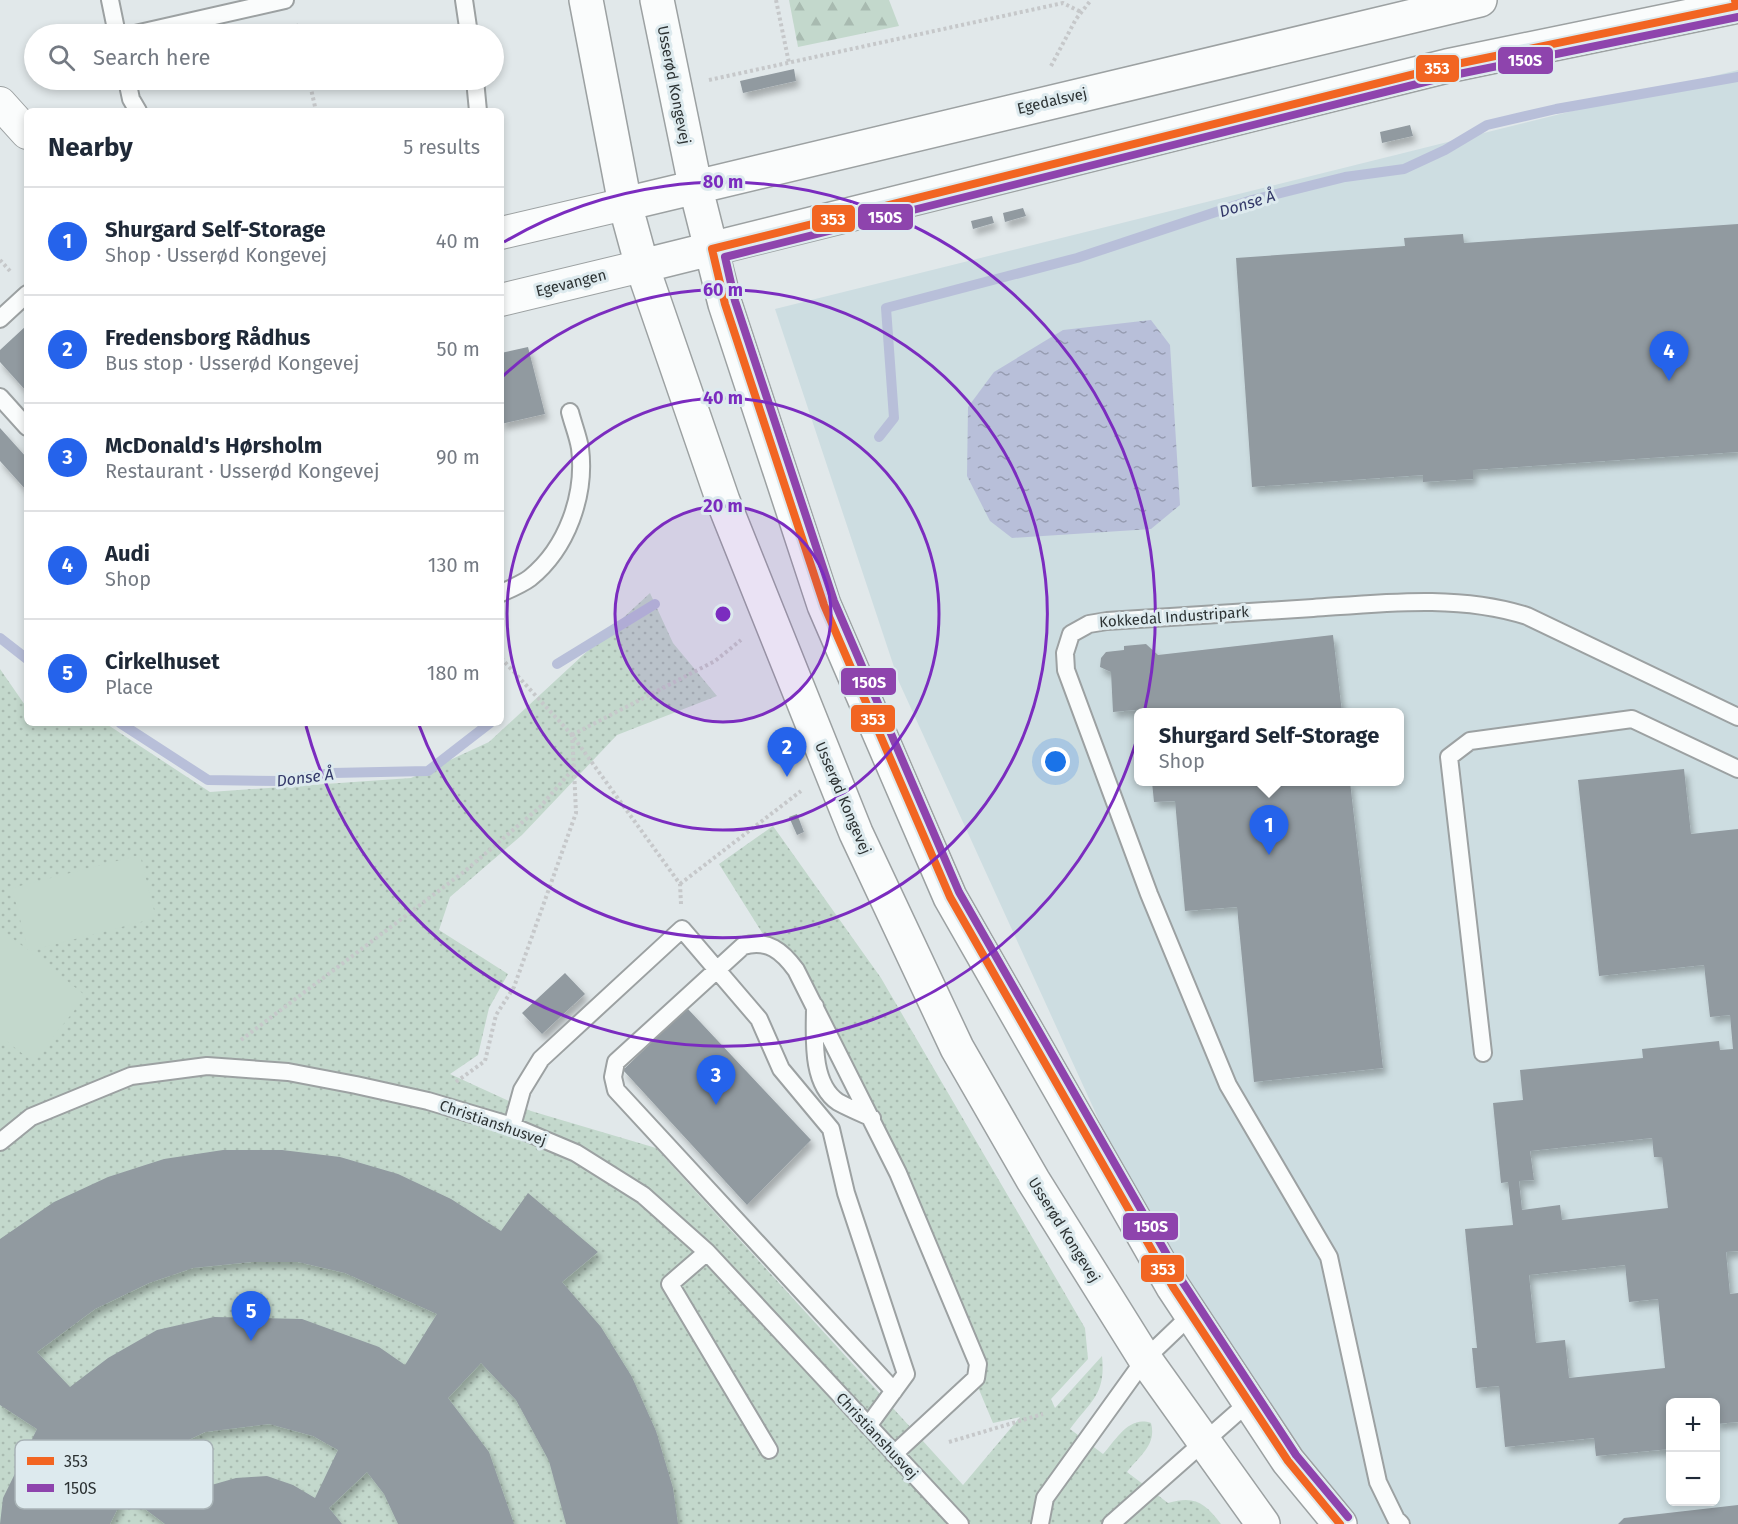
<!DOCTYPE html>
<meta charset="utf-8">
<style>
body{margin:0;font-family:"Fira Sans",sans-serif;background:#f2f2f3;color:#1f2937}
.controls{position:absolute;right:18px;bottom:18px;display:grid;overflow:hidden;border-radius:9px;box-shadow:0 3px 9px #0003}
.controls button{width:54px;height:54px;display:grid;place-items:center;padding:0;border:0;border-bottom:2px solid #e0e1e3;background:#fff;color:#1f2937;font:30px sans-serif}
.you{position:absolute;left:1056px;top:762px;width:21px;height:21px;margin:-15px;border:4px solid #fff;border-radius:50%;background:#1a73e8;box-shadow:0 0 0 9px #1a73e833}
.badge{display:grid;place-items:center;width:39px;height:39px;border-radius:50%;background:#2563eb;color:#fff;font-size:20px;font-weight:700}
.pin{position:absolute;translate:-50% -50px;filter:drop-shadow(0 2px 3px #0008)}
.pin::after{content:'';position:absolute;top:32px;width:21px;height:18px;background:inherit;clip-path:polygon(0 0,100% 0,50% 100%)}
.popup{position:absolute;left:1134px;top:708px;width:270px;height:78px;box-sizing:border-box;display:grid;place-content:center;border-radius:9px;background:#fff;filter:drop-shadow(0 2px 4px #0005);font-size:20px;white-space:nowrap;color:#747a83}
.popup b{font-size:22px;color:#1f2937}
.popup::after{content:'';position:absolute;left:50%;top:100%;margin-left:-12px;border:12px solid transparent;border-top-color:#fff}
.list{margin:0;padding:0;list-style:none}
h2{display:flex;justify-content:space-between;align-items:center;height:78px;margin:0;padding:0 24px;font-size:26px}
h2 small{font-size:20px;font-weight:400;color:#747a83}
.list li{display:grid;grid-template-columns:39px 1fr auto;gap:18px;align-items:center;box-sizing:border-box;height:108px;padding:0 24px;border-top:2px solid #e0e1e3}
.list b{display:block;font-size:22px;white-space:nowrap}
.list p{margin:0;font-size:20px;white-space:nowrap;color:#747a83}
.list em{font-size:20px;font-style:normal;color:#747a83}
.icon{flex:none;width:33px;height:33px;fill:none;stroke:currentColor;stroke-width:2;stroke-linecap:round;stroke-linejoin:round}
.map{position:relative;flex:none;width:1738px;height:1524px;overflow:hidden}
.search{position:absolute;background:#fff;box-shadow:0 3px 9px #0003;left:24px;top:24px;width:480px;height:66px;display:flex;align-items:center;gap:15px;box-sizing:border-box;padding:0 21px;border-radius:33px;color:#747a83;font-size:22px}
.panel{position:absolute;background:#fff;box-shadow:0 3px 9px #0003;left:24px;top:108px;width:480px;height:618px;border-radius:9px}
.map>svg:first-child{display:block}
</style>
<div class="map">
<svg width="1738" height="1524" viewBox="0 0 1738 1524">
<defs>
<pattern id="grass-dots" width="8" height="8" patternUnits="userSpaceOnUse" patternTransform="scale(1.5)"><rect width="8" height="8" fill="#c3d8cc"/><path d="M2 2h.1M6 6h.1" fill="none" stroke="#a8bab0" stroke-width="1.8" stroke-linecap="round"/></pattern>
<pattern id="forest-firs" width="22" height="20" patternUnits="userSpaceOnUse" patternTransform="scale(1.5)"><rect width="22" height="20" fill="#c3d8cc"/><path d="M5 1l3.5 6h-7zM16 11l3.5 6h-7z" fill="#a8bab0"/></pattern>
<pattern id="water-ripples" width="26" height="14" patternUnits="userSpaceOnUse" patternTransform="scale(1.5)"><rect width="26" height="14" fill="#b8bfd9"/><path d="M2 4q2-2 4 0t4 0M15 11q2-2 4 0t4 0" fill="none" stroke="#969cb1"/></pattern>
<filter id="shadow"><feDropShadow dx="3.5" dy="6" stdDeviation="3" flood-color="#0004"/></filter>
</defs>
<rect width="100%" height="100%" fill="#e1e8ea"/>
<!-- built -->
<path fill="#cddde1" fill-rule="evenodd" d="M1738 70V1524H1354L1160 1254 899 682 775 309ZM1138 712H1400V782H1138ZM1670 1402H1716V1502H1670Z"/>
<!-- grass -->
<path fill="url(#grass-dots)" d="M650 593 673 643 717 696 617 735 522 835 450 897 439 930 508 974 489 1008 478 1055 450 1074 531 1111 656 1148 963 1485 1020 1417 993 1423 890 1177 892 1163 830 1041 719 864 773 826 881 978 1085 1328 1088 1359 1051 1399 1055 1408 1102 1356C1106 1395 1091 1400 1070 1429L1103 1454C1116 1440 1129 1415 1151 1423 1157 1445 1139 1456 1127 1472L1168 1503C1195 1495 1205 1503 1221 1524H0V669L27 708V723H105L210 792 411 778 489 742Z"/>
<!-- forest -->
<path fill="url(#forest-firs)" d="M789 0H889L899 26 798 47Z"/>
<!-- garden -->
<path fill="#c3d8cc" d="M140 855 156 918 29 951 86 996 33 1062 0 1036V929L28 950 12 888Z"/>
<!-- water -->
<path fill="url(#water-ripples)" d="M1151 320 1170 345 1180 505 1151 529 1012 538 990 521 967 476 968 407 994 372 1063 330Z"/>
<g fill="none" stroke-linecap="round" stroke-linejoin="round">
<!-- stream -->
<path stroke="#b8bfd9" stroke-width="10" d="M879 437 894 418 886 308 1077 258 1252 200 1345 177 1404 169 1445 150 1487 125 1556 109 1738 77
M0 638 27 659
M557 664 655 604
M120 723 208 780 281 781 332 773 428 771 490 723"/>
</g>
<!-- building -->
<path fill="#919aa0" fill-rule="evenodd" filter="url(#shadow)" d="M794 69 796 81 743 93 740 81Z
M1410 125 1413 136 1382 143 1380 132Z
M1023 208 1026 216 1005 222 1003 213Z
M992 216 994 223 973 229 971 221Z
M1738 224V452L1473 470V479L1423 482V475L1252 487 1236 258 1405 246 1404 238 1463 234 1464 243Z
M27 325V392L0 362V350Z
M528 347 545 414 501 424V353Z
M0 428 27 458V491L0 461Z
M1333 635 1342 712H1146V709L1113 712 1111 672 1100 667 1101 658 1106 652 1124 650V646L1146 644 1158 655Z
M1684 769 1691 834 1738 829V1251L1726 1252 1730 1294 1738 1293V1422L1716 1424V1402H1670V1449L1596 1456 1594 1438 1505 1447 1499 1386 1476 1388 1472 1348H1477L1465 1229 1513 1225 1508 1182 1501 1183 1493 1103 1523 1100 1520 1070 1643 1058 1642 1049 1719 1041 1720 1050 1733 1049 1730 1015 1710 1017 1704 965 1599 976 1578 780ZM1652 1138 1654 1157H1662L1668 1208 1562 1220 1560 1205 1522 1210 1519 1181 1534 1180 1530 1151ZM1625 1265 1629 1302 1658 1299 1665 1368 1569 1378 1565 1340 1536 1343 1529 1275Z
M1152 782H1350L1383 1068 1254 1082 1237 907 1185 911 1175 801 1154 802Z
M797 814 804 832 797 835 789 817Z
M565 973 585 994 542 1034 522 1013Z
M687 1008 811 1140 747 1205 623 1070Z
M223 1150H282L340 1157 398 1174 451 1199 501 1231 528 1193 598 1252 562 1282 601 1327 632 1377 656 1431 673 1488 678 1524H566L549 1461 516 1400 481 1363 448 1398 489 1452 514 1524H398L384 1494 367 1472 329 1508 342 1524H165L125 1494 110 1524H0L3 1498 37 1429 0 1405V1239L54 1202 108 1177 164 1159ZM251 1262H298L345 1273 437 1314 405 1365 379 1347 302 1319 214 1317 157 1330 108 1358 70 1387 37 1352 95 1309 149 1283 193 1268ZM269 1424 313 1436 338 1450 315 1498 293 1485 267 1476 236 1478 208 1486 181 1505 148 1467 176 1446 205 1432Z
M1738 1505V1524H1618L1624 1518Z"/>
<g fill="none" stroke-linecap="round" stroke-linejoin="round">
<defs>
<path id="lane" d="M110 0 117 34
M464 0 469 34
M135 34 285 0
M127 80 131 99 138 111
M475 80 478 111
M0 319 27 294
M0 397 27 427
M501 593C510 589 522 584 530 578 567 548 586 495 580 448 578 436 573 424 570 412
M815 1006C815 1035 810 1083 838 1102 849 1108 861 1113 872 1118
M1483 1053 1449 757 1470 741 1632 719 1738 769
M512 1126 522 1090 541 1059 682 929 759 1019 781 1069 831 1129 846 1193 906 1374 868 1426
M0 1142 31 1117 131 1076 207 1066 288 1072 356 1085 428 1101 512 1126 576 1153 643 1195 707 1252 960 1524
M707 1252 670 1284 769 1450
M894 1391 616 1090 613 1077 616 1062 743 946C768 939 782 951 796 970L898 1173 978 1364 976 1378 894 1454
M1040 1524 1045 1498 1145 1359 1191 1315
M1111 1524 1249 1402
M1401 1524 1396 1519 1378 1482 1329 1257 1228 1085 1149 894 1066 670 1065 653 1071 634 1089 624 1107 621C1176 617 1244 612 1313 608 1383 603 1459 594 1527 616L1738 717"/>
<path id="street" d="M0 103 27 133
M501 233 625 204
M501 300 642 266"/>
<path id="secondary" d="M586 0 625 204 642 266 723 501 856 833 957 1048 1033 1180 1145 1359 1263 1524
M657 0 695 185 725 304 824 605 950 897 1173 1287 1288 1461 1340 1524
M625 204 1480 0
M642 266 1447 66 1738 6"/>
</defs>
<!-- lane casing -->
<use href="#lane" stroke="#9ca1a2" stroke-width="20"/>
<!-- street casing -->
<use href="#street" stroke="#9ca1a2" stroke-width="34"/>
<!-- secondary casing -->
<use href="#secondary" stroke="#9ca1a2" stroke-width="36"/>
<!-- path -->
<path stroke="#c6c8ca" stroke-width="4" stroke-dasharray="3 3" stroke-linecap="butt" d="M776 0 789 63
M296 24 298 34
M1051 66 1076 19 1091 0
M309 80 316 111
M709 80 1063 3 1081 12
M0 260 10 271
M501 658 572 735 680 884 681 904
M572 735 715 661 741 640
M680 884 801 791
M241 1040 465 871 540 807 574 768 572 735
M456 1082 485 1061 496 1015 514 987 576 813 574 768
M949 1442 1043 1414"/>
<!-- lane -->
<use href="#lane" stroke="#fafcfc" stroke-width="16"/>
<!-- street -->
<use href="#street" stroke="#fafcfc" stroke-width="32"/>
<!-- secondary -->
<use href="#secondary" stroke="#fafcfc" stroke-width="33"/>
<defs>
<path id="bus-1" d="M1340 1524 1288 1461 1173 1287 950 897 824 605 725 304 712 249 1447 66 1736 6 1735 0"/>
<path id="bus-2" d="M1348 1517 1296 1455 1182 1281 959 892 834 601 735 301 725 257 1449 76 1738 17"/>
</defs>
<!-- bus-1 casing -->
<use href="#bus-1" stroke="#ddeaee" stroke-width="12"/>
<!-- bus-2 casing -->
<use href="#bus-2" stroke="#ddeaee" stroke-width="12"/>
<!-- bus-1 -->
<use href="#bus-1" stroke="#f26522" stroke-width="8"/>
<!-- bus-2 -->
<use href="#bus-2" stroke="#8e44ad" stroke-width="8"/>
</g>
<!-- distance rings -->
<circle cx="723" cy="614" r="108" fill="#7b2cbf" fill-opacity=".12"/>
<g fill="none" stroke="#7b2cbf" stroke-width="3">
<circle cx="723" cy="614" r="108"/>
<circle cx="723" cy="614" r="216"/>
<path d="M502 377A324 324 0 1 1 419 725"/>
<path d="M504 242A432 432 0 1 1 306 726"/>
</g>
<g text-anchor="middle" stroke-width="6" stroke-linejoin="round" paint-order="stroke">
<!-- street labels -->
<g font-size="15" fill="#2c3233" stroke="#ddeaee">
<text transform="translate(674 85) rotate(79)" y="5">Usserød Kongevej</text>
<text transform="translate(1052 101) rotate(-13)" y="5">Egedalsvej</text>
<text transform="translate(571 283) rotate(-14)" y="5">Egevangen</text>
<text transform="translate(1174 617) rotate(-4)" y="5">Kokkedal Industripark</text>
<text transform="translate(843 798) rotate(67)" y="5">Usserød Kongevej</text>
<text transform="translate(493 1123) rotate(19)" y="5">Christianshusvej</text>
<text transform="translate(1064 1230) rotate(58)" y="5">Usserød Kongevej</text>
<text transform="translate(877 1436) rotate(47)" y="5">Christianshusvej</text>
</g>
<!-- water labels -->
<g font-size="16" font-style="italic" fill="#333869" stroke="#ddeaee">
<text transform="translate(1247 203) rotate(-17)" y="6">Donse Å</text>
<text transform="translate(305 777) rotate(-7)" y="6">Donse Å</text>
</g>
</g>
<!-- legend -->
<rect x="15" y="1440" width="198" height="69" rx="9" fill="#ddeaee" stroke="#a8b3b6" stroke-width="1.5"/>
<rect x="27" y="1457" width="27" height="8" fill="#f26522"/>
<rect x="27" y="1484" width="27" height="8" fill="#8e44ad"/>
<g font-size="16" fill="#2c3233">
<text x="64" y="1467">353</text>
<text x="64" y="1494">150S</text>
</g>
<circle cx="723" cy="614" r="9" fill="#7b2cbf" stroke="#ddeaee" stroke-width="3"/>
<g font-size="18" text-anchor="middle" font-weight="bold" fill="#7b2cbf" stroke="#ddeaee" stroke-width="6" stroke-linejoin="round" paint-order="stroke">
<text x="723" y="188">80 m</text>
<text x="723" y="296">60 m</text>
<text x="723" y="404">40 m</text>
<text x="723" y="512">20 m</text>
</g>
<g stroke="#ddeaee" stroke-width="2">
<rect x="1497" y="46" width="57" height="29" rx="6" fill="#8e44ad"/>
<rect x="1415" y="54" width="45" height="29" rx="6" fill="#f26522"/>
<rect x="857" y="203" width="57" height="28" rx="6" fill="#8e44ad"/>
<rect x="811" y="204" width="45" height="29" rx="6" fill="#f26522"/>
<rect x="840" y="667" width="57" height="29" rx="6" fill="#8e44ad"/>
<rect x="850" y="704" width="46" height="29" rx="6" fill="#f26522"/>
<rect x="1122" y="1212" width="57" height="29" rx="6" fill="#8e44ad"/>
<rect x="1140" y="1254" width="45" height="29" rx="6" fill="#f26522"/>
</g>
<g font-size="16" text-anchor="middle" font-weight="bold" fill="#fff">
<text x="1525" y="66">150S</text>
<text x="1437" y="74">353</text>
<text x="885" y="223">150S</text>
<text x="833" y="225">353</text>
<text x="869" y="688">150S</text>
<text x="873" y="725">353</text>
<text x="1151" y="1232">150S</text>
<text x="1163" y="1275">353</text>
</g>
</svg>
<div class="controls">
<button>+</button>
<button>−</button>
</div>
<div class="you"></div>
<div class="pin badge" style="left:1269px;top:855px">1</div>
<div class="popup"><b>Shurgard Self-Storage</b>Shop</div>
<div class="pin badge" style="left:787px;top:777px">2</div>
<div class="pin badge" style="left:716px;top:1105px">3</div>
<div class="pin badge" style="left:1669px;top:381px">4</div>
<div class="pin badge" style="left:251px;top:1341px">5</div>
<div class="search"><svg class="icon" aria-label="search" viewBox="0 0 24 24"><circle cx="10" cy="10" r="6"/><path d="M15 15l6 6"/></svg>Search here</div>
<section class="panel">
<h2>Nearby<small>5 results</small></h2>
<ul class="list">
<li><span class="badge">1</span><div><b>Shurgard Self-Storage</b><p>Shop · Usserød Kongevej</p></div><em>40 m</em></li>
<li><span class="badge">2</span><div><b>Fredensborg Rådhus</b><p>Bus stop · Usserød Kongevej</p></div><em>50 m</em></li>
<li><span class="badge">3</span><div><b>McDonald's Hørsholm</b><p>Restaurant · Usserød Kongevej</p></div><em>90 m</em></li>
<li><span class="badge">4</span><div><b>Audi</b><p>Shop</p></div><em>130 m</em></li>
<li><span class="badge">5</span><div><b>Cirkelhuset</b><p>Place</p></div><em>180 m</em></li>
</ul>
</section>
</div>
